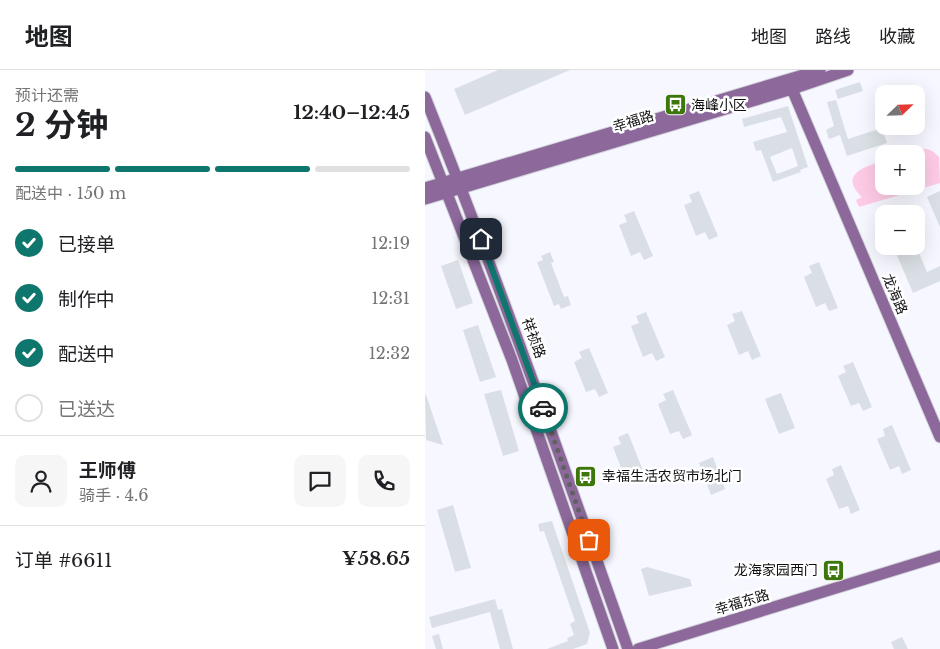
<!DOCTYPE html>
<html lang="zh">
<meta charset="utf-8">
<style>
:root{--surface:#fff;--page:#f6f6f6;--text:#202124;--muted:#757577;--line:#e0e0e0;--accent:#0f766e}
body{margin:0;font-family:"Libre Baskerville","Noto Sans SC",serif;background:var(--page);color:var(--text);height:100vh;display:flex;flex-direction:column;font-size:19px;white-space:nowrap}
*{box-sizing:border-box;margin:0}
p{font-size:16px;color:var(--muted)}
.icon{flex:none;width:28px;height:28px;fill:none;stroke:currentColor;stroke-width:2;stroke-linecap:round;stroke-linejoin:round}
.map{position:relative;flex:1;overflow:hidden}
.sheet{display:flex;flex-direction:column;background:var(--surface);width:425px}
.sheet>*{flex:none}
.needle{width:32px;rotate:67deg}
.tools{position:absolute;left:450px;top:15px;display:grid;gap:10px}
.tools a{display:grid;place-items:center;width:50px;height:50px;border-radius:10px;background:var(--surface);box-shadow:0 5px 20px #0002;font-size:25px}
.pin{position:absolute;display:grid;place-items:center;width:42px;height:42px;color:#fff;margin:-21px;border-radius:10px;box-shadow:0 2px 8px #0006}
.courier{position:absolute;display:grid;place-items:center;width:50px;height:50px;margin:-25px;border:4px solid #0f766e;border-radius:50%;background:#fff;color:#222;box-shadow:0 1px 6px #0007}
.head em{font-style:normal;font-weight:700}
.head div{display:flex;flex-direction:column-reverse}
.head{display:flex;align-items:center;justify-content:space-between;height:85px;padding:0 15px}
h1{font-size:32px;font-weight:700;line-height:38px}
.bar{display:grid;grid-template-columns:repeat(4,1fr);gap:8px 5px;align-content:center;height:60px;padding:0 15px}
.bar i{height:6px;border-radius:4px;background:var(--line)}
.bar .active{background:var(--accent)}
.bar p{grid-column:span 4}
.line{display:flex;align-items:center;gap:12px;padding:0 15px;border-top:1px solid var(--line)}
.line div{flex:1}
.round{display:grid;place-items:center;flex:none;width:52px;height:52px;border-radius:10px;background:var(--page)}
ol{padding:0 15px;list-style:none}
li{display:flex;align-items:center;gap:15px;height:55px}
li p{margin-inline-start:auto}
li .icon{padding:5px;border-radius:50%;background:var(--accent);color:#fff;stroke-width:4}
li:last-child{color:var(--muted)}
li i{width:28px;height:28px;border:2px solid var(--line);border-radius:50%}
header{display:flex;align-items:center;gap:30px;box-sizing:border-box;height:70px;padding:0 25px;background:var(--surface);border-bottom:1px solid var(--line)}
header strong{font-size:24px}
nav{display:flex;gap:28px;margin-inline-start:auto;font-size:18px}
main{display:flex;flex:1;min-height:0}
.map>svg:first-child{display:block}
.green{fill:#fecbe5}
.building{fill:#dadfe5;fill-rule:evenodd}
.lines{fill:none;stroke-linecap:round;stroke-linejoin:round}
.secondary-casing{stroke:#d2d2d9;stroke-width:13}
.secondary{stroke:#8c689b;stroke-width:11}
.done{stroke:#616165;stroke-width:5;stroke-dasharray:0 9}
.route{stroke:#0f766e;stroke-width:6}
.labels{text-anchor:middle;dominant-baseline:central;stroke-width:5;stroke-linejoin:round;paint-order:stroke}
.poi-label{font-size:14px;fill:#101012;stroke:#fff;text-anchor:start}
.street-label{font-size:14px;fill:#101012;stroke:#fff}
</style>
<header>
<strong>地图</strong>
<nav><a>地图</a><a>路线</a><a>收藏</a></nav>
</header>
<main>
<section class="sheet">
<div class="head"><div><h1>2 分钟</h1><p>预计还需</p></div><em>12:40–12:45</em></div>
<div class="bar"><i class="active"></i><i class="active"></i><i class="active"></i><i></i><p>配送中 · 150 m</p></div>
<ol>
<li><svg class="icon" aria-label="check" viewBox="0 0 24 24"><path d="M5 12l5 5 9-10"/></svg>已接单<p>12:19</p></li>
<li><svg class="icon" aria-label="check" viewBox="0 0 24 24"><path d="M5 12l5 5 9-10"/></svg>制作中<p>12:31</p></li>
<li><svg class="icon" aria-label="check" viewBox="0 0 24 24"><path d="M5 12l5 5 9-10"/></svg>配送中<p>12:32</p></li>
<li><i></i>已送达</li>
</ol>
<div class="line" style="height:90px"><a class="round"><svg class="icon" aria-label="person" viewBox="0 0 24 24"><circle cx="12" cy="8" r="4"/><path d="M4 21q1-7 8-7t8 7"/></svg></a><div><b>王师傅</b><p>骑手 · 4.6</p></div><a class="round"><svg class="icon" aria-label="chat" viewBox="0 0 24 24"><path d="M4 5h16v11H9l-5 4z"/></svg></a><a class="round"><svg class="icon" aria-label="phone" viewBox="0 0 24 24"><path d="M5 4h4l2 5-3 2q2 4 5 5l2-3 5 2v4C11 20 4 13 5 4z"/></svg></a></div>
<div class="line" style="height:65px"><div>订单 #6611</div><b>¥58.65</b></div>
</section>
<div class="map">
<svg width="515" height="579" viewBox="0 0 515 579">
<rect width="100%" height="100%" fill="#f7f7ff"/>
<path class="green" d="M495,79c9,-1 13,2 19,8l1,26 -81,24 -3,-7 6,-3c-24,-23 4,-31 22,-36v25h32v-32h-11z"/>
<path class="building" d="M73,0h72l-105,45 -11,-26z
M435,12l3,9 -25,8 -3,-9z
M411,30l12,39 34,-11 5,15 -40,13 -7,-21 -11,4 -3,-9 8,-4 -7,-24z
M363,36l20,61 -8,3 1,2 -28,10 -12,-32 -5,1 -3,-9 34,-10 -6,-15 -37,10 -2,-8zM367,78l6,18 -21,8 -7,-17z
M274,121l19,45 -9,4 -4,-8 -9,4 -12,-31 8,-3 -3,-7z
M515,121v36l-13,-30z
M209,141l19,45 -9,4 -4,-8 -9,4 -12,-31 8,-3 -3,-7z
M468,176h23l11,26 13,-6v15l-27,12z
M125,182l4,10 -3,1 13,34 4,-1 3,9 -10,4 -2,-5 -5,2 -17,-44 6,-2 -2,-4z
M33,190l15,43 -17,6 -15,-43z
M394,192l19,46 -9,3 -4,-8 -9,4 -12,-30 8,-4 -3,-7z
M317,241l19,45 -9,4 -4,-9 -9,4 -12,-30 8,-4 -3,-7z
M221,242l19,45 -9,4 -4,-8 -9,4 -12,-31 8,-3 -3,-7z
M53,255l18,52 -16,5 -17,-52z
M164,278l19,45 -9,4 -4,-8 -9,3 -12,-30 8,-4 -3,-6z
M428,292l19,45 -9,4 -4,-8 -8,3 -13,-30 8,-4 -3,-6z
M76,320l18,61 -16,5 -19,-62z
M248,320l19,45 -9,4 -4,-8 -9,3 -12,-30 8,-4 -3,-6z
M356,323l14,35 -16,6 -14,-35z
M0,325h1l17,50 -17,-5z
M467,355l19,45 -9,4 -3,-8 -9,4 -13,-31 8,-3 -2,-7z
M203,363l18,45 -9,4 -3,-8 -9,4 -12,-31 8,-3 -3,-7z
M288,387l12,32 -14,6 -12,-32z
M416,395l19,45 -9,4 -3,-8 -9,3 -13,-30 8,-4 -2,-6z
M28,435l18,63 -16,4 -18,-62z
M127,451l38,112 -3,11 -14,5h-26l21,-8 -1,-3 7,-3 -4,-11 5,-3 -31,-90 -4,1 -2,-8z
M222,497l43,12 2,7 -43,10 -8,-27z
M70,529l3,11 4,-1 11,40h-13l-10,-37 -58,16 -3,-11z
M14,564l4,15h-7l-4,-13z
M477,567l6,12h-14l-3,-7z"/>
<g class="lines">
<defs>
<path id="secondary" d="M364,12l151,355
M0,27c73,182 138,367 203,552
M0,67l87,223 101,289
M0,118l395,-118
M0,129l367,-110 56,-19
M213,579l302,-93"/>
</defs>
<use href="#secondary" class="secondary-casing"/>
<use href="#secondary" class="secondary"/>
</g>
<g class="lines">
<path class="done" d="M118,338l46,132"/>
<path class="route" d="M56,169l62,169"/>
</g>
<defs>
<symbol id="bus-square" viewBox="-11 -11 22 22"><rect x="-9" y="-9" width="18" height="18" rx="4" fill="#3d770c" stroke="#fff"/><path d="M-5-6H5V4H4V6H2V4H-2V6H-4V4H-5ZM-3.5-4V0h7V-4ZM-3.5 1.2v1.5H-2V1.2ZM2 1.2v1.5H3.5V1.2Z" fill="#fff"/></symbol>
</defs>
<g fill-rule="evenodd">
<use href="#bus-square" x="238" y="22" width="25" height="25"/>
<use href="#bus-square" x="148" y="394" width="25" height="25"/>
<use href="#bus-square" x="396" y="488" width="25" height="25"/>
</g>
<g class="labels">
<g class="poi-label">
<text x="266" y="35">海峰小区</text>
<text x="177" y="406">幸福生活农贸市场北门</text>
<text x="393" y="500" text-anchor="end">龙海家园西门</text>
</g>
<g class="street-label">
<text transform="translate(208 51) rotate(-17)">幸福路</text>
<text transform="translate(470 224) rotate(67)">龙海路</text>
<text transform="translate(109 268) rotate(70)">祥祯路</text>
<text transform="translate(317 532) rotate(-17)">幸福东路</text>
</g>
</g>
</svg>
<div class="tools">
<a><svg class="needle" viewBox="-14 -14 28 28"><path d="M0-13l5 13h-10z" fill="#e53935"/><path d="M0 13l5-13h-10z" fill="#757577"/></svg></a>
<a>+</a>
<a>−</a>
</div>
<div class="pin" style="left:164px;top:470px;background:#ea580c"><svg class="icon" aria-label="bag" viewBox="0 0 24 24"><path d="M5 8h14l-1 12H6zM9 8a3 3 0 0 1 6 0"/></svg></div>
<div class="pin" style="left:56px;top:169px;background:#1f2937"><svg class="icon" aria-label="home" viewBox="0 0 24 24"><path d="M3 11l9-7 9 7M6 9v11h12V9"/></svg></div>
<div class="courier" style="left:118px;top:338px"><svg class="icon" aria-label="car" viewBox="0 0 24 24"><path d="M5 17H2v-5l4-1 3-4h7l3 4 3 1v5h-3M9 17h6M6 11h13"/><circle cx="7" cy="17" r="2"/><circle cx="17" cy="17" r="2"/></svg></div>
</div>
</main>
